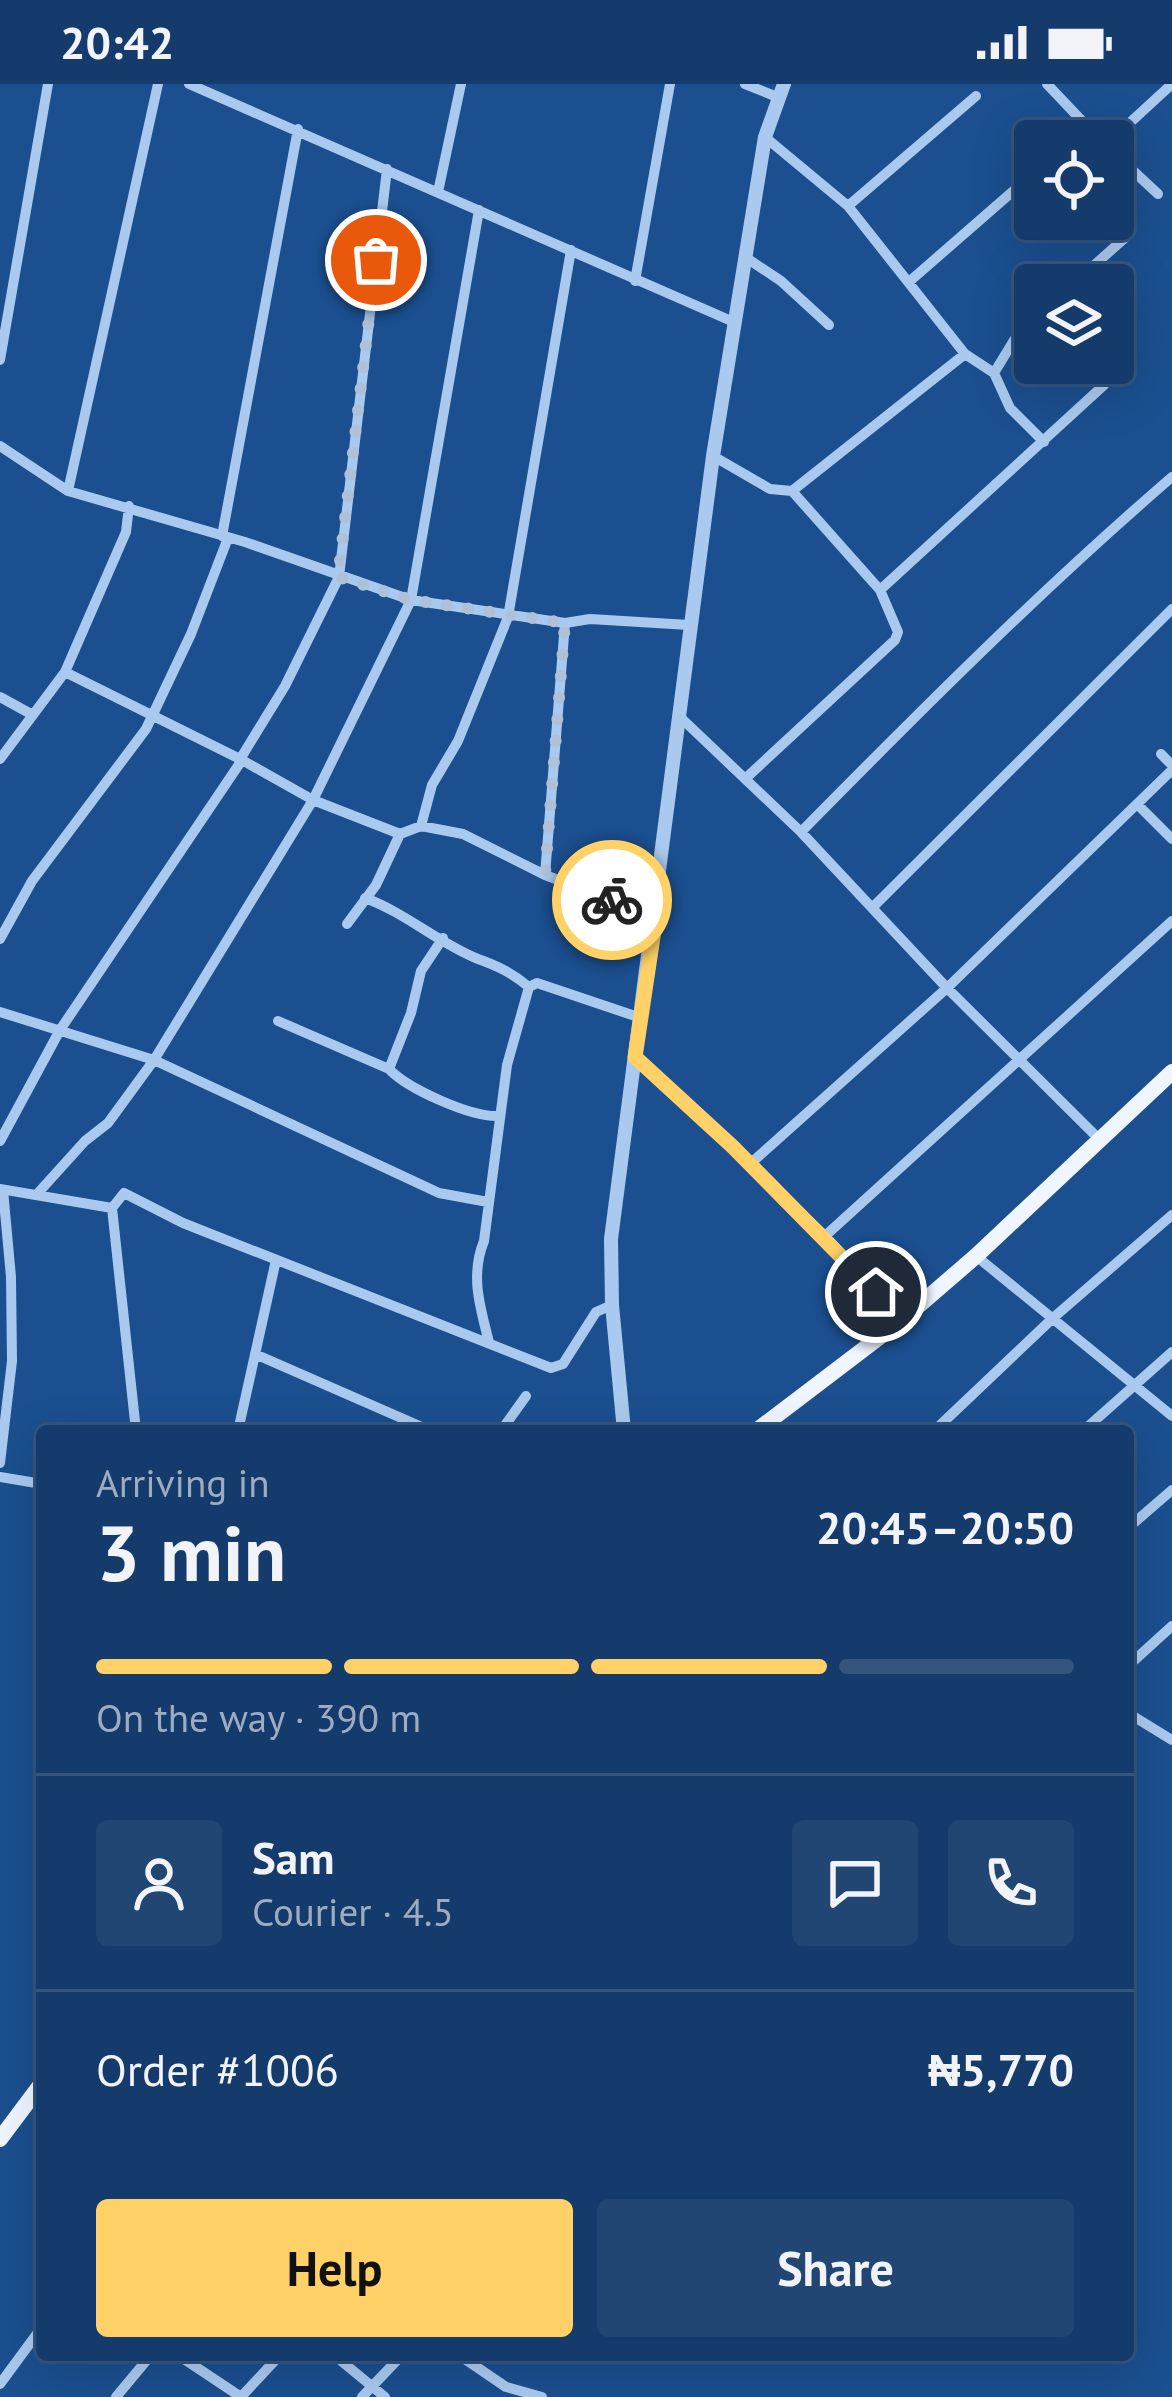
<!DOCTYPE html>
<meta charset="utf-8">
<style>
:root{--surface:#143b6b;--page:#214673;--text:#f1f3f6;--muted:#9dadc1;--line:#33557e;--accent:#ffd166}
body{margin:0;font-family:"PT Sans",sans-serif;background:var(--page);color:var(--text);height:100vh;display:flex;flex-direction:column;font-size:45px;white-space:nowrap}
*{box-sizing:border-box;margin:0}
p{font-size:39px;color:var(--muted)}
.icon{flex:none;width:66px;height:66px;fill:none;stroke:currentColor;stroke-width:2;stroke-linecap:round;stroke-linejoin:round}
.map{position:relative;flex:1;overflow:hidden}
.side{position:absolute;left:36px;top:1341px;width:1098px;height:936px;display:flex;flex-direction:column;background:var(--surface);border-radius:12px;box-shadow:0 12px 48px #0002,0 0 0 3px var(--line)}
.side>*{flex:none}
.controls{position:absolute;left:1014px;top:36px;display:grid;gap:24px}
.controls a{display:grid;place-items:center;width:120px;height:120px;border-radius:12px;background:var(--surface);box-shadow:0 12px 48px #0002,0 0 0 3px var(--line);font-size:60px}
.pin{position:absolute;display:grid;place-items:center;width:102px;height:102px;color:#fff;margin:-51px;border:6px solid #fff;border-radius:50%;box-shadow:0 3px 12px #0007}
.courier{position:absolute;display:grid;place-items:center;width:120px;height:120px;margin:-60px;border:9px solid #ffd166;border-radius:50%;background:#fff;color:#222;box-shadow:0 3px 15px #0007}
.head em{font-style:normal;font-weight:600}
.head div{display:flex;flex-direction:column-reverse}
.head{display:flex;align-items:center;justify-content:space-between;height:204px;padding:0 60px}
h1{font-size:78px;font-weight:600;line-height:90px}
.bar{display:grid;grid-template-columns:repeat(4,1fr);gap:18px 12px;align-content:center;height:144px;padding:0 60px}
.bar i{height:15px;border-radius:9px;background:var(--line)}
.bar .current{background:var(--accent)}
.bar p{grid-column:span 4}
.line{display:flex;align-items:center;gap:30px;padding:0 60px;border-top:3px solid var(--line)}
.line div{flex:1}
.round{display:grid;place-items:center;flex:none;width:126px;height:126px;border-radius:12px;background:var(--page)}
.cta{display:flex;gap:24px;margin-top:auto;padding:24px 60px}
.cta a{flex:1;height:138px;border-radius:12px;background:var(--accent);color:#111;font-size:48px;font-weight:600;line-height:138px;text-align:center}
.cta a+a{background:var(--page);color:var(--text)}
.status{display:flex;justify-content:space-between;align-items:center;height:84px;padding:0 60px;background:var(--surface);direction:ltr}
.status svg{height:33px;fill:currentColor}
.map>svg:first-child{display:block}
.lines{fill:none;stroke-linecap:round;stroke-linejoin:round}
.minor{stroke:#a9c9ee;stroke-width:10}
.tertiary{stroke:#a9c9ee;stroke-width:14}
.primary{stroke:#f0f6ff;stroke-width:16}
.done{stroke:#afc1d8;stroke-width:12;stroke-dasharray:0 21.6}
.route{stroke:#ffd166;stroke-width:15}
</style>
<div class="status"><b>20:42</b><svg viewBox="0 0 49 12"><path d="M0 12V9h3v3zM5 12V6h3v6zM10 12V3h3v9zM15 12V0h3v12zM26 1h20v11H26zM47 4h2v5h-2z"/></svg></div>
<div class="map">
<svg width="1172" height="2313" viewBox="0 0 1172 2313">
<rect width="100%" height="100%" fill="#1b4f8f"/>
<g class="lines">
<path class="minor" d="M189,0l547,239
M745,0l32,13
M1047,0l54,57
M765,53l83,69 117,148 29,19 16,35 34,34
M1070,57l16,-14
M1110,57l62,-57
M1113,68l45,42
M438,108l23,-108
M848,122l128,-110
M748,175l33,22 48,44
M635,197l35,-197
M910,197l125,-109
M1072,201l55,-49
M0,276l48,-276
M994,289l25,-41 16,-14
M0,362l68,45 177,51 166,58 154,23 25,-4 99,6
M713,372l57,33 22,2 173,-137
M68,407l90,-407
M222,452l76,-407
M880,506l224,-205
M65,588l177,88 71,40 87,34 21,-8 42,8 82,41 111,42
M0,613l31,17
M679,632l122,116 146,156 151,150
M1161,670l11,11
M0,675l65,-87 61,-140 3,-26
M239,677l46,-75 54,-109 48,-408
M746,694l149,-138 3,-8 -18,-42 -88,-99
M1137,720l35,35
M421,742l11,-41 26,-44 50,-124 63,-367
M801,748c120,-122 241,-243 371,-355
M545,791l20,-252
M365,814c41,15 73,45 113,61 20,7 34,14 51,28l8,-4 9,3 95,32
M872,824l300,-299
M347,840l29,-39 24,-51
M0,855l32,-58 114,-152 45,-95 37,-96
M0,928l154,48 285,133 49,9
M278,937l111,48c19,20 83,49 111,47
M635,973l190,179 77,84
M389,985l22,-56 10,-42 22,-33
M0,1057l60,-111 182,-270
M750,1080l197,-176 225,-218
M0,1105l112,19
M38,1109l47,-52 23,-18 46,-63 159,-260 98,-200 68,-390
M825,1152l347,-315
M976,1172l196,160
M489,1258c-9,-35 -19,-67 -5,-101l23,-176 22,-78
M255,1270l176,77
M136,1347l-24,-223 12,-15 59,30 368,145 12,-4 33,-52 16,-7
M238,1347l38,-171
M501,1347l25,-35
M934,1347l119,-113 119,-103
M1083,1347l89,-79
M0,1379l12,-102 -1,-84 -8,-87
M0,1393l42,7
M1128,1444l44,-38
M1128,1582l44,-40
M1128,1629l44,27
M178,2271l63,42 39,-42
M334,2271l51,42
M459,2271l47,32 36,10
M0,2300l42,-57
M116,2313l35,-42
M362,2313l40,-42"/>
<path class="tertiary" d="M624,1347l-12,-126 -1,-66 102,-783 52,-319 19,-53"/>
<path class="primary" d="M756,1347l146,-111 74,-64 196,-184
M0,2055l42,-56"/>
</g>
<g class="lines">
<path class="done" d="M376,176l-38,317 74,23 153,23 -20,251 67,26"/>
<path class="route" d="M612,816l44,17 -21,140 98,90 143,145"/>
</g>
</svg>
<div class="controls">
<a><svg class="icon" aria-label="locate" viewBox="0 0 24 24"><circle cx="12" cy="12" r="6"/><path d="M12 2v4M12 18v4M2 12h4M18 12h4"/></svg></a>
<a><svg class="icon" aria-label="layers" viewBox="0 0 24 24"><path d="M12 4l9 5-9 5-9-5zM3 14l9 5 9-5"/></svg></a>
</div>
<div class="pin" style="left:376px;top:176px;background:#ea580c"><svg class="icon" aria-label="bag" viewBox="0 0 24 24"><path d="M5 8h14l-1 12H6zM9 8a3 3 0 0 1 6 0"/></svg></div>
<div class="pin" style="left:876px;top:1208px;background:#1f2937"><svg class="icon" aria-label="home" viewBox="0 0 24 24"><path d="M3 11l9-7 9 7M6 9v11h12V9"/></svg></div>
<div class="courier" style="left:612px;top:816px"><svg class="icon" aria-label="bike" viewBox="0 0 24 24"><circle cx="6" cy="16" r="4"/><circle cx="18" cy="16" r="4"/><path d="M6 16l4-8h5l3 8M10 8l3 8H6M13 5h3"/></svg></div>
<section class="side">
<div class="head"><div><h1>3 min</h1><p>Arriving in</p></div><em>20:45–20:50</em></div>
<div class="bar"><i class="current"></i><i class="current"></i><i class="current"></i><i></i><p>On the way · 390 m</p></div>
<div class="line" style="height:216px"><a class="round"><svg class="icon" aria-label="person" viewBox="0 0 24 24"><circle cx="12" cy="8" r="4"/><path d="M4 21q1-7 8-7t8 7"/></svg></a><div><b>Sam</b><p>Courier · 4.5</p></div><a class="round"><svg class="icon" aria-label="chat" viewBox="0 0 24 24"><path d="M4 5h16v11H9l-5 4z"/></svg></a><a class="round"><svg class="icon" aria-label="phone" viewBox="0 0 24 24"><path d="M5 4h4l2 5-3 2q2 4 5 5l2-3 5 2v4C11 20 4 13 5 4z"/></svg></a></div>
<div class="line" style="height:156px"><div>Order #1006</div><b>₦5,770</b></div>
<div class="cta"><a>Help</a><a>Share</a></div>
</section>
</div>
